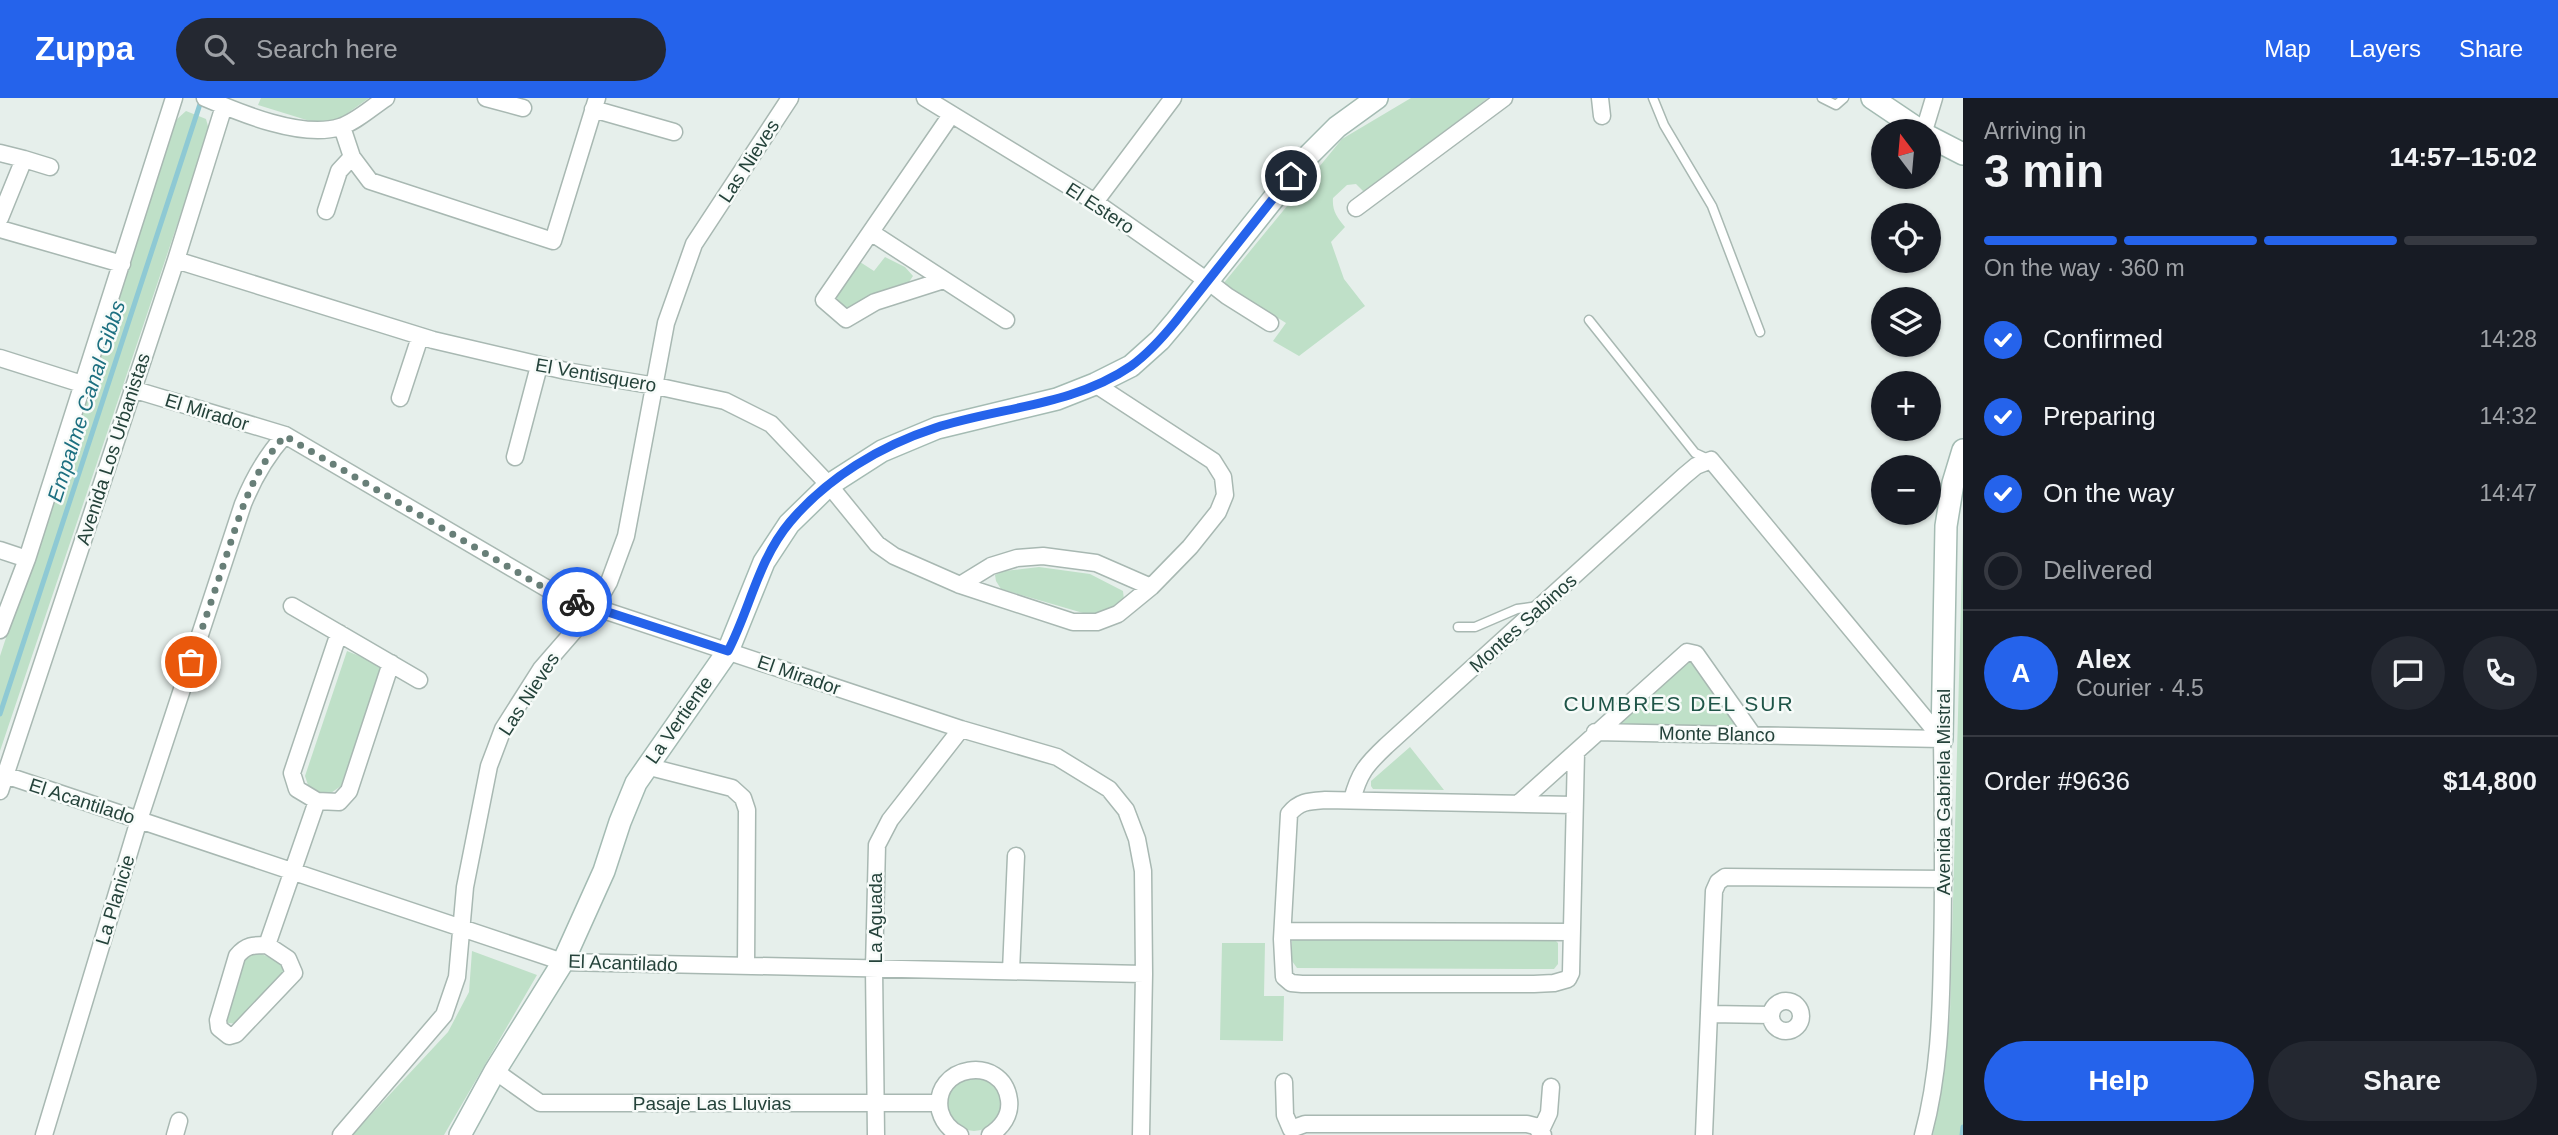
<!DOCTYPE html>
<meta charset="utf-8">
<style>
:root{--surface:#171b24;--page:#242831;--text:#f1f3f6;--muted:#9ea1a6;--line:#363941;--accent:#2563eb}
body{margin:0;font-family:Arial,sans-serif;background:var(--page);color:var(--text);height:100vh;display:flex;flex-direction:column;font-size:26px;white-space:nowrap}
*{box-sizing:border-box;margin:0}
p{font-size:23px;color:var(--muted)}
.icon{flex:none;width:38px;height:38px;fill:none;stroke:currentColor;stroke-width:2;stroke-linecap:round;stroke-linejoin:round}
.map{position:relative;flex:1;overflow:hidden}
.side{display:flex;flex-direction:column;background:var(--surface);width:595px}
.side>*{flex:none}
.needle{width:46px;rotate:344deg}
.controls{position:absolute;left:1871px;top:21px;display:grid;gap:14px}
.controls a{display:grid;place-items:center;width:70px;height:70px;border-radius:50%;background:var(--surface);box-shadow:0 2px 5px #0004;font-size:35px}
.pin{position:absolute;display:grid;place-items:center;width:60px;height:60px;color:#fff;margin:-30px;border:4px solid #fff;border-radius:50%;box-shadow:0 2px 7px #0007}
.courier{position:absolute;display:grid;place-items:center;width:70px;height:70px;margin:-35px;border:5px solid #2563eb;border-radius:50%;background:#fff;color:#222;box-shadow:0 2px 9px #0007}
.head em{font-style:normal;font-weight:700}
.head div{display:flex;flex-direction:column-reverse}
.head{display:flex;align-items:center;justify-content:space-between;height:119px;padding:0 21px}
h1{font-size:46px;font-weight:700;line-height:52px}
.bar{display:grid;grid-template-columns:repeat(4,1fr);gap:10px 7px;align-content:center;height:84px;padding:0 21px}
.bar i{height:9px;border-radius:5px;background:var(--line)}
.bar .selected{background:var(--accent)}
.bar p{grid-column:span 4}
.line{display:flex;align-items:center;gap:18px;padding:0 21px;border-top:2px solid var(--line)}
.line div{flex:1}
.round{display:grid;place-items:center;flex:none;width:74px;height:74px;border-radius:37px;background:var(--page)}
ol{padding:0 21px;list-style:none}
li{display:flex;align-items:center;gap:21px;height:77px}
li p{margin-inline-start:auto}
li .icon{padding:7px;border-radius:50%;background:var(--accent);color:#fff;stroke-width:4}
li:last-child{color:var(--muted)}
li i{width:38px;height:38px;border:4px solid var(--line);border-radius:50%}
.button{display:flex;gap:14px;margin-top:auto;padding:14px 21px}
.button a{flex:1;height:80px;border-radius:42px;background:var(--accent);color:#fff;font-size:28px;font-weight:700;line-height:80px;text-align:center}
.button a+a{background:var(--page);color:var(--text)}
header{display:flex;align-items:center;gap:42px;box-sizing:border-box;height:98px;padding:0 35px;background:var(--accent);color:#fff}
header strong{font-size:33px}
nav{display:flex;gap:38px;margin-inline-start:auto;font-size:24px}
.search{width:490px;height:63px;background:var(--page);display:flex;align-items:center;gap:18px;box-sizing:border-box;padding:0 24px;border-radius:38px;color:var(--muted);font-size:26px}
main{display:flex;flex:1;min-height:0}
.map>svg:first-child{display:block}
.green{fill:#bfe0c8}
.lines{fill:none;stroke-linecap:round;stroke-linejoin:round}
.stream{stroke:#8ec9d4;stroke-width:5}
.lane-casing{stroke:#a8b8b2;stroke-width:11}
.street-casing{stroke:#a8b8b2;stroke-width:19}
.secondary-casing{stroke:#a4bbb3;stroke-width:24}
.lane{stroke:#fff;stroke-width:8}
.street{stroke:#fff;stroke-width:16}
.secondary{stroke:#fff;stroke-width:21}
.done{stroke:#687f78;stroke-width:7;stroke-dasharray:0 12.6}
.route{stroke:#2563eb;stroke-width:9}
.labels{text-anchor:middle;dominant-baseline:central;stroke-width:5;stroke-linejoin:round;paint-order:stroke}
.street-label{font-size:19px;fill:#24423a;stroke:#f7fbf9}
.water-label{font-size:21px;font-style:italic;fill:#1c6f80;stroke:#f7fbf9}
.neighbourhood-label{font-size:21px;letter-spacing:2px;fill:#1f5548;stroke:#f7fbf9}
</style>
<header>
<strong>Zuppa</strong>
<div class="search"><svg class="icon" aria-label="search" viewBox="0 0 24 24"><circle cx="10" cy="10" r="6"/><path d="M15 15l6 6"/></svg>Search here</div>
<nav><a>Map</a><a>Layers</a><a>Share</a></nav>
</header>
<main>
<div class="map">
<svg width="1963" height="1037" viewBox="0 0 1963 1037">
<rect width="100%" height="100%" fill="#e6efeb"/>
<path class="green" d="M261,0h108l-31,22 -25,2 -55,-17z
M1411,0h77l-124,94 -8,-8 -9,1 -14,13c-1,13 4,19 12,29l-14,15 13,37 21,27 -66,50 -26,-15 13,-18 -63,-39 119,-145z
M186,13l20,8 3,11 -209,621v-95l176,-536z
M885,159l20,10 8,9 -4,6 -23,7 -39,21 -12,-10 1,-8 24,-30 14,9z
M1963,430v607h-30l17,-121z
M1039,469l51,7 33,17 1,9 -15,11 -19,4 -89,-26 -5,-8 -1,-6 9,-4z
M347,553l35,14 -41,121 -13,9 -19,-7 -4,-12z
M1689,559l50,68 -4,2 -114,1 -4,-6z
M1410,649l34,43 -71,-1 -2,-3v-5z
M1296,839l257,1 5,5v21l-4,5 -257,-1 -5,-7v-20z
M1222,845h43l-1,53h20l-1,45 -63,-1z
M472,853l65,24 -93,160h-92l96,-103 21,-40z
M257,854l23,10 5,12 -47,50 -10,-1 -2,-5 18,-58z
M946 1005a28 28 0 1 1 56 0a28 28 0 1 1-56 0Z"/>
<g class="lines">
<path class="stream" d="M0,616l202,-616
M1962,1037l1,-8"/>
<defs>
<path id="lane" d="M1653,0l11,27 48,81 48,126
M1822,0l14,7 8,-7
M1589,222l106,133 13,6
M1458,529h17l42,-18 21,-3"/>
<path id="street" d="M205,0c35,15 97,41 135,29 16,-5 32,-20 46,-29
M486,0l37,10
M925,0l170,104 114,80 18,14 43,27
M1600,0l2,18
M593,11l81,23
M342,29l10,30 18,24 183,60 44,-143
M1924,33l10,-33
M0,55l24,6 -24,59
M24,61l26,8
M1095,104l78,-104
M1356,110l148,-110
M326,113l13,-40 13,-14
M0,131l122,35
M872,135l134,87
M176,162l257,80 133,31 90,15 69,15 46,23 58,61 48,59 17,12 66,29 113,37h24l21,-8 33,-27 39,-40 28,-35 7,-17 -2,-18 -10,-16 -118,-77
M944,182l-69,22 -29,17 -22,-19 127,-185
M0,260l82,26
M132,291l153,46 273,160 403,134 96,28 52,32 17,21 11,29 6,32 1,103 -3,161
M400,300l20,-61
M515,359l24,-91
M0,452l27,9
M960,487l31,-19 26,-8 26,-2 53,7 55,24
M292,508l127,74
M0,532l27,-71 147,-461
M339,535l-47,140 5,16 20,12 22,1 10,-11 42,-128
M1595,634l347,7
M646,668l86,22 11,10 4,12 -1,156
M5,677l558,187 581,12
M0,693l176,-531 48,-154
M1352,702c7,-27 14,-35 34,-54l298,-270 12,-10 15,-6 231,279
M1519,705l168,-151 9,2 57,81
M1573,707l-248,-5c-15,1 -26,1 -36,14l-7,125 2,38 7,6 11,1h232l20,-1 14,-4 3,-6 5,-221
M1283,833l288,1
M267,847l21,14 6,14 -58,61 -7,2 -10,-8 -1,-8 19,-64c9,-11 16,-11 30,-11l50,-144
M1011,873l5,-115
M1771 918a15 15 0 1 1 30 0a15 15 0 1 1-30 0Z
M1710,916l61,1
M495,973l45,32h399
M1284,984l1,33 6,14
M1291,1031l14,-5h222l8,2 8,9
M1541,1032l8,-17 2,-26
M44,1037l95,-315 104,-316c11,-27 23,-48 42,-69
M175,1037l4,-14
M341,1037l103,-120 13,-38 8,-90 24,-121 14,-37 38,-60 53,-61 15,-26 17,-46 40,-213 28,-79 96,-146
M876,1037l-2,-167 3,-123 13,-25 71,-91
M960,1037c-10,-5 -17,-13 -20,-24 -9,-46 63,-58 69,-11 2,15 -7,27 -19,35
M1704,1037l10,-244 4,-9 7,-5 219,2
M1923,1037c16,-59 18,-120 19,-181 2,-72 1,-143 0,-215"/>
<path id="secondary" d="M1872,0l49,33
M1928,38l35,18
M1942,641l4,-213 7,-43 10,-33
M460,1037l35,-64 68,-109 41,-91 16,-49 16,-39 92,-132 36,-89 25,-38 40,-39 53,-34 55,-23 120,-29 38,-15 36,-18 29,-26 16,-19 129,-162 32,-32 40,-29"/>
</defs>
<use href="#lane" class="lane-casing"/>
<use href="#street" class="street-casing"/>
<use href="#secondary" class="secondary-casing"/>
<use href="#lane" class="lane"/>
<use href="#street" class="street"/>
<use href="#secondary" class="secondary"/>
</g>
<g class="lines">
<path class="done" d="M191,564c11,-34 23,-68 34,-102 15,-46 27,-89 60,-124l273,160 19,6"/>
<path class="route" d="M577,504l151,49c22,-42 30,-91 62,-129 37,-44 90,-76 145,-94 65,-21 138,-22 196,-62 18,-13 32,-29 45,-45l115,-145"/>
</g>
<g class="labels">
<g class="street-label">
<text transform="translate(749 63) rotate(-57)">Las Nieves</text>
<text transform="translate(1100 110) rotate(33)">El Estero</text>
<text transform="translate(596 277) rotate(10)">El Ventisquero</text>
<text transform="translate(207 314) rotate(17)">El Mirador</text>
<text transform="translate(113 351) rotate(-72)">Avenida Los Urbanistas</text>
<text transform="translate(1523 525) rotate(-42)">Montes Sabinos</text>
<text transform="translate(799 577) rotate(19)">El Mirador</text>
<text transform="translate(529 596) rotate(-57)">Las Nieves</text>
<text transform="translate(679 622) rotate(-55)">La Vertiente</text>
<text transform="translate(1717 636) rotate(1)">Monte Blanco</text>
<text transform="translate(1943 694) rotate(-90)">Avenida Gabriela Mistral</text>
<text transform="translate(82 703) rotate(18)">El Acantilado</text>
<text transform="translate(115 802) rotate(-73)">La Planicie</text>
<text transform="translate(875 820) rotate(-90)">La Aguada</text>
<text transform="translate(623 865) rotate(2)">El Acantilado</text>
<text x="712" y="1005">Pasaje Las Lluvias</text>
</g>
<g class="water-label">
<text transform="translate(86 303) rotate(-72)">Empalme Canal Gibbs</text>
</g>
<g class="neighbourhood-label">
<text x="1679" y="605">CUMBRES DEL SUR</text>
</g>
</g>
</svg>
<div class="controls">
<a><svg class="needle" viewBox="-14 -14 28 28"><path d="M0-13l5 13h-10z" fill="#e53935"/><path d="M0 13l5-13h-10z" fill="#9ea1a6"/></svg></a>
<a><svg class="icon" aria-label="locate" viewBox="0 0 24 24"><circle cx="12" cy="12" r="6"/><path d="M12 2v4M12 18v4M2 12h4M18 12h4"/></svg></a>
<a><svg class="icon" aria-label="layers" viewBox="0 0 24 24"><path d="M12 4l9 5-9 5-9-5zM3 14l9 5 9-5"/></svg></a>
<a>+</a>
<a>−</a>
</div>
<div class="pin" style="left:191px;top:564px;background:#ea580c"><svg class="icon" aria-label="bag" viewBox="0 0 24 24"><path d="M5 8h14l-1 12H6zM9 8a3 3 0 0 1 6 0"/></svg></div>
<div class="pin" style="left:1291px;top:78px;background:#1f2937"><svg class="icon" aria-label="home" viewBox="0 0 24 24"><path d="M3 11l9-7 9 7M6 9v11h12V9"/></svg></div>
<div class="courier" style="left:577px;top:504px"><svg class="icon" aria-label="bike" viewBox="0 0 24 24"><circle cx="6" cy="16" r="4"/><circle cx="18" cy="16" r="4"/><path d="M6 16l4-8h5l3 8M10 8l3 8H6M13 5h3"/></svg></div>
</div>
<section class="side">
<div class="head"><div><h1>3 min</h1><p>Arriving in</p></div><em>14:57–15:02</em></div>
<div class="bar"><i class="selected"></i><i class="selected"></i><i class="selected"></i><i></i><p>On the way · 360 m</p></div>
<ol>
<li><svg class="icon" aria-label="check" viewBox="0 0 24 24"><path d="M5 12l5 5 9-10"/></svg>Confirmed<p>14:28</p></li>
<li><svg class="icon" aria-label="check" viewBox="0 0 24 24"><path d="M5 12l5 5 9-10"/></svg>Preparing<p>14:32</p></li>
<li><svg class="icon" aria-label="check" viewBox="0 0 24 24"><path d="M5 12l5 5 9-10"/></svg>On the way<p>14:47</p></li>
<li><i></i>Delivered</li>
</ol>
<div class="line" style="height:126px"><b class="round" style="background:var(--accent);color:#fff">A</b><div><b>Alex</b><p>Courier · 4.5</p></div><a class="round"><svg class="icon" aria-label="chat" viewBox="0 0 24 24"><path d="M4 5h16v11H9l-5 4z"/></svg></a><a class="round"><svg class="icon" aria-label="phone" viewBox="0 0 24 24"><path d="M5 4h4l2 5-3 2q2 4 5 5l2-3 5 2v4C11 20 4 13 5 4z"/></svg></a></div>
<div class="line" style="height:91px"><div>Order #9636</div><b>$14,800</b></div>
<div class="button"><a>Help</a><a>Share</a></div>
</section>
</main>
